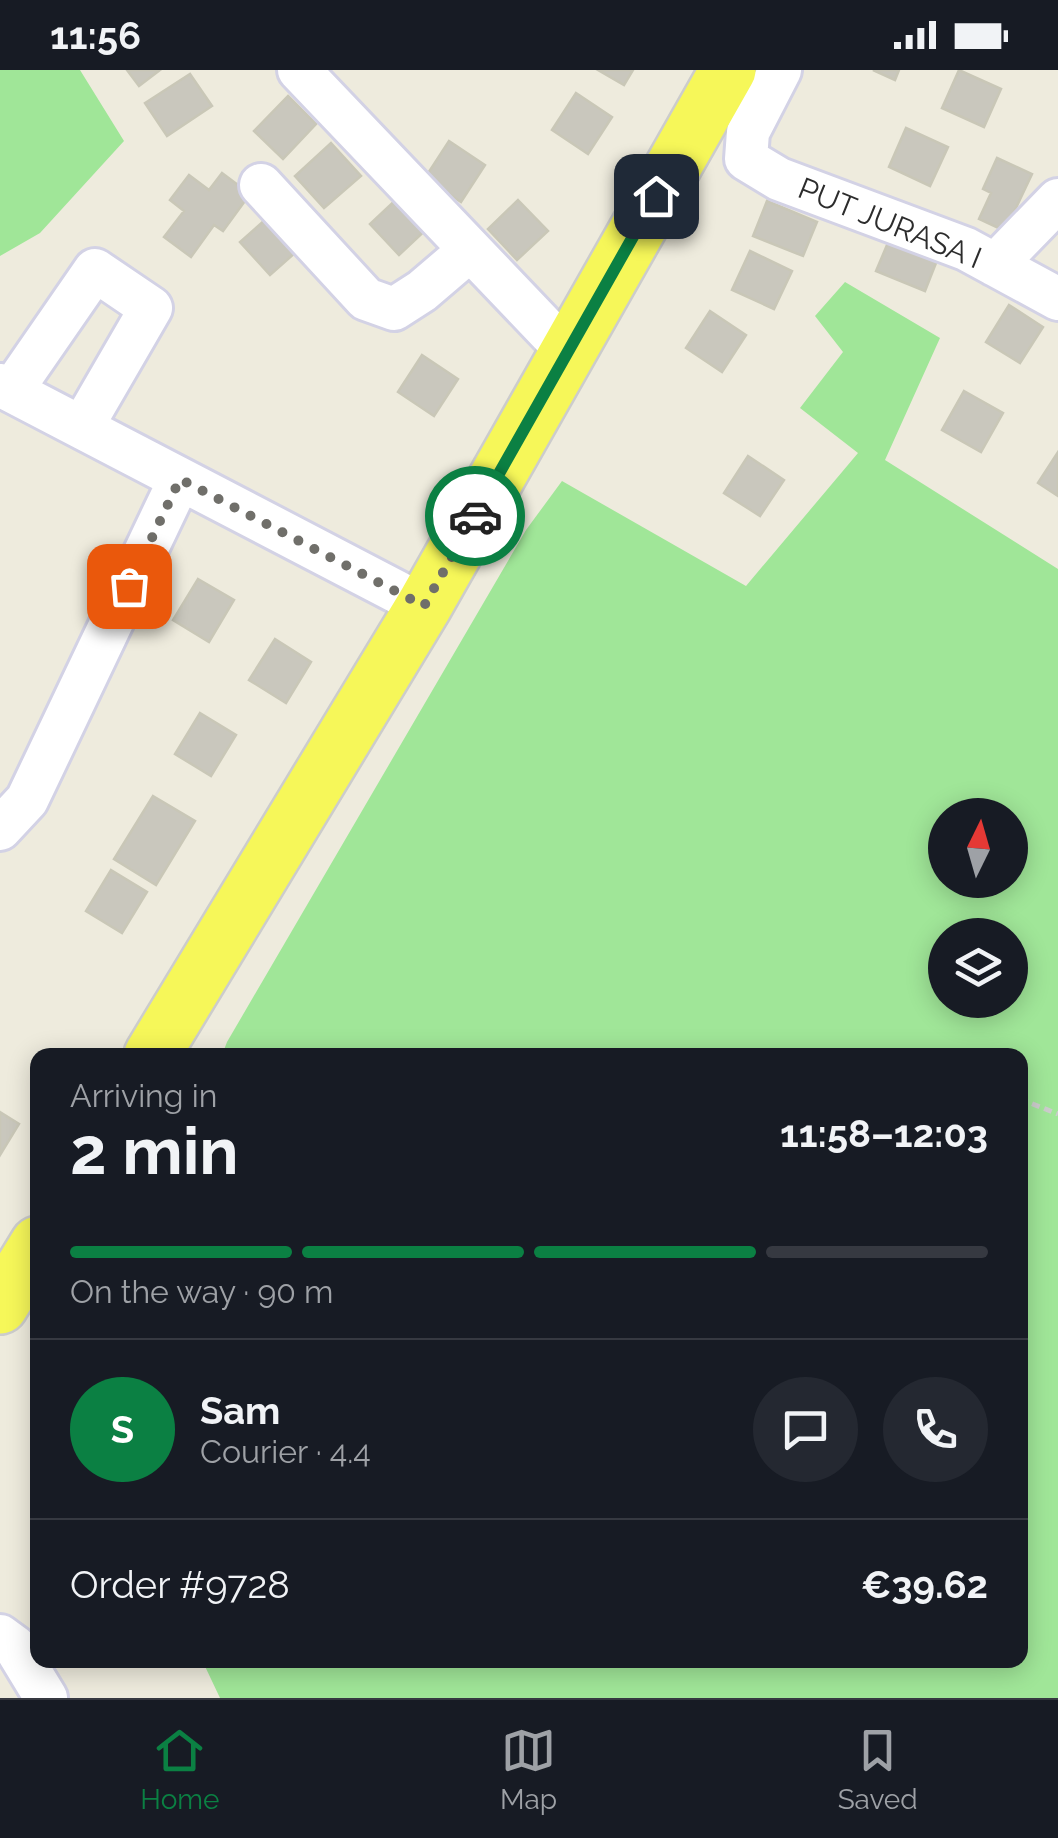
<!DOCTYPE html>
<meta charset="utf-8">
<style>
:root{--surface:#171b24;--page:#242831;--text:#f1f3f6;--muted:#9ea1a6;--line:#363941;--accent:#0b8043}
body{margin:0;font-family:Raleway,sans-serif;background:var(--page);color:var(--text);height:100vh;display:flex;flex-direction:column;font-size:38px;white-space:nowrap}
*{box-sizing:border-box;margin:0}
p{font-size:32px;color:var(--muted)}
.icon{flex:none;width:55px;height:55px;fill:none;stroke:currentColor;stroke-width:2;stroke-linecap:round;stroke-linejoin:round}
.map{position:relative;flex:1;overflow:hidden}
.drawer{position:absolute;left:30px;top:978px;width:998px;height:620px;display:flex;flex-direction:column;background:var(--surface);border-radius:20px;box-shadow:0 5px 25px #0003}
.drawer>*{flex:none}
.needle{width:65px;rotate:5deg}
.fabs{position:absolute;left:928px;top:728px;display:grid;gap:20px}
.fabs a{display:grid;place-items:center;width:100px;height:100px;border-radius:50%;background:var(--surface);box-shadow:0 5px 25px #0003;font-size:50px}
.pin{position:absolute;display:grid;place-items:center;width:85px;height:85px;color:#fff;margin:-42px;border-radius:20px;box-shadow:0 5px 15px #0006}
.courier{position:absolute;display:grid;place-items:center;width:100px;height:100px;margin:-50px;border:8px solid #0b8043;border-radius:50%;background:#fff;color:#222;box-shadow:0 2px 12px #0007}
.head em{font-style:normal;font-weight:700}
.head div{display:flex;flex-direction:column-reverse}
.head{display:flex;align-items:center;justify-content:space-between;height:170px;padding:0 40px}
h1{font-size:65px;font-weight:700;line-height:75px}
.bar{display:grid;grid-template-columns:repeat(4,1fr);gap:15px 10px;align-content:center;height:120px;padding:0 40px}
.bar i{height:12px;border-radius:8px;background:var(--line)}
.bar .active{background:var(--accent)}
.bar p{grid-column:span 4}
.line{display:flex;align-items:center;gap:25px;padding:0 40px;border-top:2px solid var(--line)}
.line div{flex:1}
.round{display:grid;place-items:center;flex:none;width:105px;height:105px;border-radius:52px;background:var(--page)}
.status{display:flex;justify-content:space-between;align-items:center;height:70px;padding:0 50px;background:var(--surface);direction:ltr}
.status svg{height:28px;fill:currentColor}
.tabs{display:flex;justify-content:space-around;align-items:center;height:140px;border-top:2px solid var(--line);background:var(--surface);font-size:28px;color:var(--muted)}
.tabs a{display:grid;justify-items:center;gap:5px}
.tabs .active{color:var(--accent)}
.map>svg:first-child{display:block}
.green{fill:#a0e698;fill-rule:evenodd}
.building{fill:#c9c7bd;stroke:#c9c7b7;stroke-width:2.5}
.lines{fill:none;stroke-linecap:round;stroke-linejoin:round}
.minor-casing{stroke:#d3d2e5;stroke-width:48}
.major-casing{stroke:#ccc;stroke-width:60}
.path{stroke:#ccc;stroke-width:5;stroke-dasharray:8 5;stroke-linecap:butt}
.minor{stroke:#fff;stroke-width:42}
.major{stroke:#f6f759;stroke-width:55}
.done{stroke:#706f6a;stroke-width:10;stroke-dasharray:0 18}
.route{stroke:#0b8043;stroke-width:12}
.labels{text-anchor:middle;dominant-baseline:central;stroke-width:10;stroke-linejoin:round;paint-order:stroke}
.street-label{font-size:30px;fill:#2c2c2c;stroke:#fff}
</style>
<div class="status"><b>11:56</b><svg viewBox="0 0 49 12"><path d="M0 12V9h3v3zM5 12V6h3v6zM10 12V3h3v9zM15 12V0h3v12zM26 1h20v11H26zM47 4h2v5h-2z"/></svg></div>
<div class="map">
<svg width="1058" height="1628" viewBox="0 0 1058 1628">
<rect width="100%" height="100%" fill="#eeebdd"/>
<path class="green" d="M0,0h80l44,71 -84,92 -40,23z
M845,212l95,56 -55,122 173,109v1129h-838l-18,-38h818v-605h-798l5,-13 299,-512 36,-49 184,105 112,-133 -58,-45 43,-56 -28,-36zM945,745h65v65h-65zM945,865h65v65h-65z"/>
<path class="building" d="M127,0h33l-21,16z
M598,0h35l-9,15z
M873,0h26l-4,10z
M959,0l42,19 -17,38 -42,-19z
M190,4l22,32 -45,30 -22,-33z
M576,23l36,24 -24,37 -36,-24z
M288,26l28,28 -33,35 -29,-28z
M906,58l42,19 -18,39 -41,-19z
M449,71l36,24 -24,37 -36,-24z
M331,73l30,33 -37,32 -29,-32z
M997,88l35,16 -27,57 -26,-12 12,-26 -8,-4z
M222,103l28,21 -27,37 -9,-6 -23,32 -27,-20 20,-26 -14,-11 19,-25 20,15z
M402,124l29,31 -32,30 -29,-31z
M518,130l30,31 -31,29 -29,-31z
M767,131l50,21 -14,34 -50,-20z
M275,141l30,33 -35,31 -30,-33z
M890,168l48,20 -13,33 -49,-20z
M750,181l42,20 -18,38 -42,-19z
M1009,235l34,22 -23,36 -34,-21z
M710,241l36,24 -24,37 -36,-24z
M422,285l36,24 -24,37 -36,-24z
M964,321l39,22 -22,39 -39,-22z
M1058,382v44l-20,-13z
M748,386l36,24 -24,36 -36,-23z
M198,509l36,21 -25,42 -36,-22z
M275,569l36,23 -25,41 -37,-23z
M200,643l36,22 -25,41 -36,-22z
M153,726l42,25 -39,64 -42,-26z
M111,800l36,22 -25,41 -36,-22z
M0,1042l19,12 -19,31z"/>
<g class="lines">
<defs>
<path id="minor" d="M299,0l269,282
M780,0l-32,62 -2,27 33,20 187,70 92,50
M261,115l105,114 28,10 28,-18 48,-41
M995,195l63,-65
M0,315l424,221
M12,320l83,-120 56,38 -69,119
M0,759l27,-29 153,-321
M0,1566l15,11 31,51"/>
<path id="major" d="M152,985l272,-449 304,-536
M0,1236l38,-62"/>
</defs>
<use href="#minor" class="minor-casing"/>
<use href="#major" class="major-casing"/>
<path class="path" d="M1020,1029l38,15"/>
<use href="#minor" class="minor"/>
<use href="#major" class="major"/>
</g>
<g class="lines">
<path class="done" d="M129,516l51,-107 244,127 51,-90"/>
<path class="route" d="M475,446l181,-320"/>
</g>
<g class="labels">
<g class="street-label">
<text transform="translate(890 153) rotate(22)">PUT JURASA I</text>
</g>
</g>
</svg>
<div class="fabs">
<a><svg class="needle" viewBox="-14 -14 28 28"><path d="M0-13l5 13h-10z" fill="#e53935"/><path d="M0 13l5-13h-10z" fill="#9ea1a6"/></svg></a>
<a><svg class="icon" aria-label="layers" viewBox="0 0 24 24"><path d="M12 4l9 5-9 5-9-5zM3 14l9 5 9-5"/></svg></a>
</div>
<div class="pin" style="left:129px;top:516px;background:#ea580c"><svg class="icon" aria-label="bag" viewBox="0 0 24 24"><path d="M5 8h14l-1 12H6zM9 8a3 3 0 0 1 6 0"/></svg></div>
<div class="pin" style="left:656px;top:126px;background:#1f2937"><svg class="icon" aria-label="home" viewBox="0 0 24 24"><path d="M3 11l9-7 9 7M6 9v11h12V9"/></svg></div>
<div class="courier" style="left:475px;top:446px"><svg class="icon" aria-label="car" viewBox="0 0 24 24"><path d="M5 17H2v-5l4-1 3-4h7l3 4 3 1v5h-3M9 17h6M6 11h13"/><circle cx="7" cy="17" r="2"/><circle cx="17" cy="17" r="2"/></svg></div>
<section class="drawer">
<div class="head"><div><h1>2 min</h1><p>Arriving in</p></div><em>11:58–12:03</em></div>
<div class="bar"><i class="active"></i><i class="active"></i><i class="active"></i><i></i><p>On the way · 90 m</p></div>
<div class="line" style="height:180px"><b class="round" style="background:var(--accent);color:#fff">S</b><div><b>Sam</b><p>Courier · 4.4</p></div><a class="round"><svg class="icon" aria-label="chat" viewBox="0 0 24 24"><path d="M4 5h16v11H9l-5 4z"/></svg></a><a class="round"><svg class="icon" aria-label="phone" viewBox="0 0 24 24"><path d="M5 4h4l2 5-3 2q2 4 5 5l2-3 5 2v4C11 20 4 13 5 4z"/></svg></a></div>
<div class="line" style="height:130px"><div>Order #9728</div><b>€39.62</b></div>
</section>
</div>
<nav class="tabs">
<a class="active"><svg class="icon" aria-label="home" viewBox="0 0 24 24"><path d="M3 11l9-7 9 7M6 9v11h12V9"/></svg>Home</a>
<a><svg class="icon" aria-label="map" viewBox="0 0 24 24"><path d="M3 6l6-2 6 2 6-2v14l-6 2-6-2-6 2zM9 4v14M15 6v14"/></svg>Map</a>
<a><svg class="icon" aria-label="saved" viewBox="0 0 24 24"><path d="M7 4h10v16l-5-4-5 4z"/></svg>Saved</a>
</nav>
